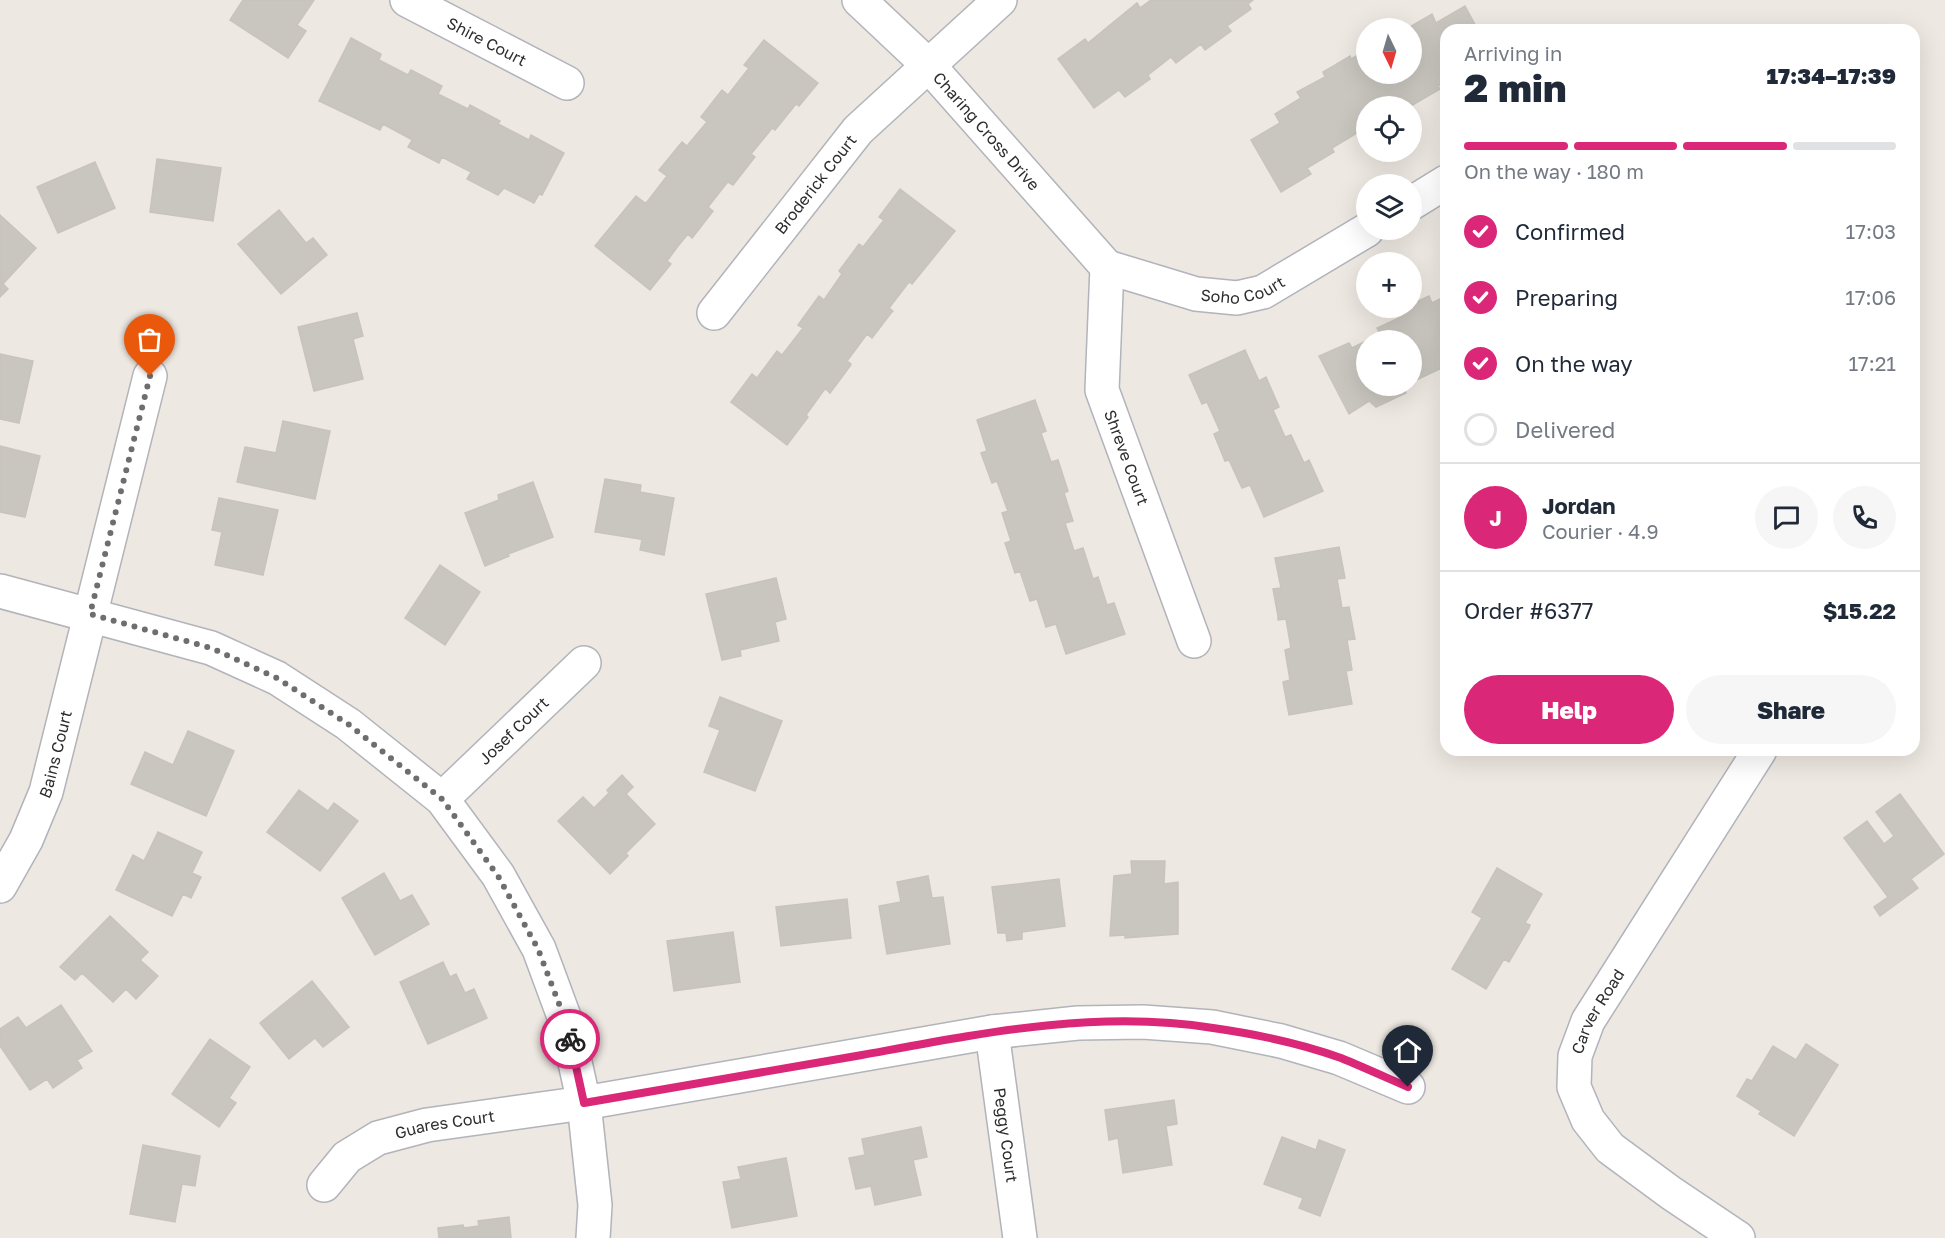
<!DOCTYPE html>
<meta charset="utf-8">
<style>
:root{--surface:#fff;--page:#f6f6f7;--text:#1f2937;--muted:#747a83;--line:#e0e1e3;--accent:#db2777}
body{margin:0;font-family:"Golos Text",sans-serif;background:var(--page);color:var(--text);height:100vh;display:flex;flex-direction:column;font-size:22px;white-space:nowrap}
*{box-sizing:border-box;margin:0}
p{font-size:20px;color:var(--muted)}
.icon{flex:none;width:33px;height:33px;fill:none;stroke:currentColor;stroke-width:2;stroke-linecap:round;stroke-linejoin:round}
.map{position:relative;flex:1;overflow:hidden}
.panel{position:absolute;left:1440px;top:24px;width:480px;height:732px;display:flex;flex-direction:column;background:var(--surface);border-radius:18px;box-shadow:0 6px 24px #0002}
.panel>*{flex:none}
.needle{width:39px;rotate:175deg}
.fabs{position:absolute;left:1356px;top:18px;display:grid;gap:12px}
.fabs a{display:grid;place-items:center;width:66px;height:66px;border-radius:50%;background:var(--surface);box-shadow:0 6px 24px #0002;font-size:30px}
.pin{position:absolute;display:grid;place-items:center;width:51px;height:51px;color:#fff;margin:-62px -26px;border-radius:50% 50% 50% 0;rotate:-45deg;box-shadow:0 0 6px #0007}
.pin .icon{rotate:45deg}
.courier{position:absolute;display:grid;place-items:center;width:60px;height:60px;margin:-30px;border:4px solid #db2777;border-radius:50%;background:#fff;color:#222;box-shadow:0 2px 8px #0007}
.summary em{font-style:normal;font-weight:800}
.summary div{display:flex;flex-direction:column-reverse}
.summary{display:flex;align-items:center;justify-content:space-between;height:102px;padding:0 24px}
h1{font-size:39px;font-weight:800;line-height:45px}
.bar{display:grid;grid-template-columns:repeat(4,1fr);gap:9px 6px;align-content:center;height:72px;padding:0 24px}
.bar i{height:8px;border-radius:4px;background:var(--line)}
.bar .active{background:var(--accent)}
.bar p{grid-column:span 4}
.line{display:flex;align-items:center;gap:15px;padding:0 24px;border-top:2px solid var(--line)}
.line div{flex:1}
.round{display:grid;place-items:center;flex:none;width:63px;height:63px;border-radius:32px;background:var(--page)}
ol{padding:0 24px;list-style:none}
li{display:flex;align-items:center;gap:18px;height:66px}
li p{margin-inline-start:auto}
li .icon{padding:6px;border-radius:50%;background:var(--accent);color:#fff;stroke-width:4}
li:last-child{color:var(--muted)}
li i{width:33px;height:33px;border:3px solid var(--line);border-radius:50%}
.cta{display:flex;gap:12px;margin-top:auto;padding:12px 24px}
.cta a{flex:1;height:69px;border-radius:36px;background:var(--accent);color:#fff;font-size:24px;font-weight:800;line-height:69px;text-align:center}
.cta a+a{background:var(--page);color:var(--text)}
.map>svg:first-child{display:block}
.building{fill:#c9c6bf;stroke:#c8c4bb;stroke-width:1.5}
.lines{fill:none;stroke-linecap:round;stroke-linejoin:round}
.minor-casing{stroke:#b2b3bb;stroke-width:36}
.minor{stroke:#fff;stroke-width:33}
.done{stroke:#706e6c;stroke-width:6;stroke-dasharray:0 10.8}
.route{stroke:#db2777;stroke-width:8}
.labels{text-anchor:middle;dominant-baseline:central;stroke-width:4.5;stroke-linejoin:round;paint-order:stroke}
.street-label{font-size:16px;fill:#2d2d2d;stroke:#fff}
</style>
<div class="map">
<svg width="1945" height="1238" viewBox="0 0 1945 1238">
<rect width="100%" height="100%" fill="#ede8e1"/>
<path class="building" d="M243,0h71l-17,25 9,6 -18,27 -58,-38z
M1151,0h102l-5,4 3,5 -24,17 4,5 -26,19 -4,-6 -25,19 -5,-6 -23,18 2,4 -25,18 -6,-7 -25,18 -36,-49 27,-20 3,4 49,-40 3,5z
M1465,6l13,24h-32v51l-8,5 2,3 -29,17 -3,-6 -11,6h-31v18l-11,6 2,3 -25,15 2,4 -27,16 4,6 -30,18 -30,-52 29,-17 -5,-9 26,-16 -4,-6 28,-15 -2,-5 27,-16 1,3 15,-8v23h46v-46h-4l24,-14 4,9z
M351,38l30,16 -2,6 29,15 3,-5 31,16 -4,8 30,15 2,-4 30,16 -2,3 31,16 2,-5 33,18 -22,42 -3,-1 -5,9 -30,-15 -6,7 -31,-16 4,-7 -29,-15 -3,6 -31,-16 4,-7 -3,-2 -26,-14 -3,6 -61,-29z
M764,40l54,43 -19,23 -3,-2 -21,26 -3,-2 -3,4 -18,22 4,3 -22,28 -5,-3 -2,2 -18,23 5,4 -21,27 -4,-4 -10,12 -11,15 4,3 -21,26 -55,-44 41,-50 9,7 2,-1 20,-26 -8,-6 23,-28 5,4 20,-24 -6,-5 21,-27 6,5 21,-27 -5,-3z
M157,159l64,9 -8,53 -63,-9z
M95,162l20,46 -57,25 -21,-46z
M900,189l55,42 -43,53 -3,-2 -20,26 4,3 -2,2 -19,25 -5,-4 -20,27 4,3 -1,2 -20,27 -4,-4 -2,1 -18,25 2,2 -21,28 -56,-43 21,-28 5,4 20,-27 5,4 4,-5 17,-22 -5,-3 21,-29 5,4 18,-26 -3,-3 9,-12 11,-15 4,3 21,-27 -5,-3z
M279,210l27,33 7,-5 14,17 -46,39 -43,-50z
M0,215l36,33 -33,36 5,5 -8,8z
M1429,296l3,7 14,-7v70l-34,16v-42h-45l13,-6 -3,-6 26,-12 -3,-6 12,-2v-4z
M357,313l6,23 -10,3 10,40 -49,12 -16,-64z
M1366,341v45h38h-2l4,7 -30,14 -7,-6 -20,13 -30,-58 30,-13 3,5z
M1245,350l14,31 7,-4 13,30 -6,3 12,27 6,-2 13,28 5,-3 14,31 -59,26 -14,-32 -8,3 -13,-28 -4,1 -11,-27 6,-3 -13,-29 -5,2 -13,-29z
M0,354l33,7 -14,62 -19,-4z
M1035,400l11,31 -5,2 10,29 7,-2 10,31 -4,2 9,28 -8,2 9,28 9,-3 10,31 5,-2 9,28 7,-2 11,31 -59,20 -10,-30 -10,3 -9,-28 -7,2 -10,-30 -5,2 -10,-30 6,-2 -9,-28 6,-2 -2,-5 -9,-25 -5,2 -11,-30 6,-2 -10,-31z
M283,421l47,10 -15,68 -78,-17 8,-35 31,6z
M0,446l40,10 -15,61 -25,-5z
M605,479l36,6 -1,7 34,6 -10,57 -24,-5 2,-10 -2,-1 -45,-7z
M533,482l20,55 -45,17 1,2 -24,10 -20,-53 34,-13 -1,-5z
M219,498l59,12 -15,65 -48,-10 7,-33 -10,-2z
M1339,547l6,31 -8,1 5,29 7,-1 6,32 -8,1 5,30 -6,1 6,33 -63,11 -6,-33 7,-2 -5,-30 6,-2 -5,-29 -8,1v-4l-5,-27 8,-1 -6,-30z
M440,565l40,27 -35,53 -40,-27z
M776,578l10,41 -11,3 4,19 -39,9 1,6 -19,4 -16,-66z
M720,697l62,24 -27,70 -51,-19 16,-42 -11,-4z
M188,731l46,20 -28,65 -75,-32 14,-32 28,13z
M622,775l11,12 -7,7 29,30 -29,29 2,3 -18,18 -52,-53 25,-24 11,11 15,-15 -2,-3z
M299,790l29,21 6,-8 24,18 -38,50 -53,-39z
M1900,794l44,60 -33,25 7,9 -38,28 -6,-9 14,-10 -44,-59 23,-17 17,23 10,-8 -18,-24z
M158,832l44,20 -10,21 9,4 -10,21 -8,-4 -11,22 -56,-26 17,-35 11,6z
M1131,861h34l-1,23 14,-2v52l-53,4v-3l-15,1 4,-60 18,-2z
M1497,868l45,26 -17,29 5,2 -1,3 -20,34 -5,-3 -18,30 -34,-20 30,-51 -10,-6z
M384,873l16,28 12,-6 17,29 -54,31 -33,-57z
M928,876l4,22 11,-1 7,47 -63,10 -8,-48 22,-4 -4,-20z
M1059,879l6,47 -43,6v7l-15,2 -1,-8h-8l-6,-46z
M847,899l4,39 -70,8 -5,-39z
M110,916l38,36 -8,8 18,16 -22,23 -10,-10 -13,13 -31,-29 -7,7 -15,-13z
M733,932l7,50 -66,9 -7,-50z
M443,962l7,15 6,-3 9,19 9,-4 13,29 -59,26 -28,-62z
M312,981l37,46 -26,20 -8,-9 -26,21 -29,-36z
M61,1005l31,46 -15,9 5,8 -29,20 -6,-9 -17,11 -30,-44v-17l18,-12 8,11z
M210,1039l40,28 -21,31 7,5 -17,24 -47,-33z
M1806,1044l32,21 -44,71 -35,-22 2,-3 -24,-15 10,-17 5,2 21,-35 23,14z
M1174,1100l3,24 -11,2 6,39 -49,8 -5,-35 -9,2 -4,-30z
M921,1127l6,30 -14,3 8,35 -46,10 -4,-19 -15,3 -7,-31 16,-3 -3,-16z
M1282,1137l34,13 3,-10 26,10 -25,66 -21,-8 4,-10 -39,-14z
M143,1145l57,11 -5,30 -13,-2 -7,38 -45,-8z
M786,1158l11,58 -65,12 -9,-46 18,-3 -3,-12z
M509,1217l2,21h-72l-1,-10 25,-3 1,3 15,-2 -1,-5z"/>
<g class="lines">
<defs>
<g id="minor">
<path id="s1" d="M407,0l160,83"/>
<path id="s2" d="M859,0l70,66 178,201"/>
<path d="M1412,203l34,-21"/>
<path id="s3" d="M1107,267l-5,123 92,251"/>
<path id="s4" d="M1107,267l89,27 41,4 26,-6 104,-62"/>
<path id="s5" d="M714,313l144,-183 142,-130"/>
<path d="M0,591l211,57 66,30 71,46 94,75 56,76 41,74 27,73 18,81 11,102 -2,33"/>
<path id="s6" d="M442,799l142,-136"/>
<path id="s7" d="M0,886l26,-46 20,-48 104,-416"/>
<path id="s8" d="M992,1032l28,206"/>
<path id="s9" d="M324,1185l23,-28 31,-19 49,-13 157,-22 408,-71 86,-9 65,-1 69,5 69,14 58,17 69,29"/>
<path id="s10" d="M1738,1238l-67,-45 -61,-45 -22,-28 -14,-33 1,-31 13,-35 172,-271"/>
</g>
</defs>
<use href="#minor" class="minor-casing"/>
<use href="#minor" class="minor"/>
</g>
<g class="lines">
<path class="done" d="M150,376l-60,238 121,34 66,30 71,46 94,75 56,77 40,73 28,73 4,17"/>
<path class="route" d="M570,1039l14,64c93,-16 185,-32 278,-48 115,-21 234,-46 351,-27 42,6 87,15 128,30 22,9 44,19 67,29"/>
</g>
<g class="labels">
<g class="street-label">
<text stroke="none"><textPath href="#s1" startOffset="90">Shire Court</textPath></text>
<text stroke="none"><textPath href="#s2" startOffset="183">Charing Cross Drive</textPath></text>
<text stroke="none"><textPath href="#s5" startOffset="164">Broderick Court</textPath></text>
<text stroke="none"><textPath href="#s4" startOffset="141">Soho Court</textPath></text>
<text stroke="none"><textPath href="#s3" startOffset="195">Shreve Court</textPath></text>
<text stroke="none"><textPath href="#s6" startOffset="99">Josef Court</textPath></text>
<text stroke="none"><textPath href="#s7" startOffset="144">Bains Court</textPath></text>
<text stroke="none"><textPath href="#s10" startOffset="309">Carver Road</textPath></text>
<text stroke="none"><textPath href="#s9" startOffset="141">Guares Court</textPath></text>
<text stroke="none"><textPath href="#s8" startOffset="104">Peggy Court</textPath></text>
</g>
</g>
</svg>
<div class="fabs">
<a><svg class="needle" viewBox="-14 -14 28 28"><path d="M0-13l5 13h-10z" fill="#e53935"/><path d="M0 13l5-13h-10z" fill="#747a83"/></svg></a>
<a><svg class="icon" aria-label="locate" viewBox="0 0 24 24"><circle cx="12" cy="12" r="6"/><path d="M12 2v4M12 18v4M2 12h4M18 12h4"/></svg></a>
<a><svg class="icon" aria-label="layers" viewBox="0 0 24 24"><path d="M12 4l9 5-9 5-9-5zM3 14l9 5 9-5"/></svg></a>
<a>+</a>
<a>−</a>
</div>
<div class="pin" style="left:150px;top:376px;background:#ea580c"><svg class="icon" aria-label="bag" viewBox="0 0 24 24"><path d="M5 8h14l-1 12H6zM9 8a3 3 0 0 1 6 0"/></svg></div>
<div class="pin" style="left:1408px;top:1087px;background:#1f2937"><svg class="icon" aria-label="home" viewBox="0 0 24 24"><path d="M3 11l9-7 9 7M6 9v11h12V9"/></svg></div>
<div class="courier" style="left:570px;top:1039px"><svg class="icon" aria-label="bike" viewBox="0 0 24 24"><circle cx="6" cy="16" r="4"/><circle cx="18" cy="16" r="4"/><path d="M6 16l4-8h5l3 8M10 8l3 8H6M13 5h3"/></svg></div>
<section class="panel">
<div class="summary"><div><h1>2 min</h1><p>Arriving in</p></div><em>17:34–17:39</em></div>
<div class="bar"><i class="active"></i><i class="active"></i><i class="active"></i><i></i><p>On the way · 180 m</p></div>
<ol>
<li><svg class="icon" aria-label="check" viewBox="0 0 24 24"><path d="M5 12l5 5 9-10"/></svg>Confirmed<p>17:03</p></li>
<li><svg class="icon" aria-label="check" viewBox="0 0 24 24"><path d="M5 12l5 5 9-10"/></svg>Preparing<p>17:06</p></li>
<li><svg class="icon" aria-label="check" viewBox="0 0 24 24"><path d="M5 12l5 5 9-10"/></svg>On the way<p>17:21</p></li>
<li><i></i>Delivered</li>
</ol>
<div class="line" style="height:108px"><b class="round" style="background:var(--accent);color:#fff">J</b><div><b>Jordan</b><p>Courier · 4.9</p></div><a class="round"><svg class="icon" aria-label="chat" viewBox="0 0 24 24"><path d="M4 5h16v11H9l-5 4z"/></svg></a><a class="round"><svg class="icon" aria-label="phone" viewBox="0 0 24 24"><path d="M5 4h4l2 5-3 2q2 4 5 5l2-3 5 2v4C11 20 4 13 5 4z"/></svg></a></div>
<div class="line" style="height:78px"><div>Order #6377</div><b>$15.22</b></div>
<div class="cta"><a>Help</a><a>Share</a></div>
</section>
</div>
